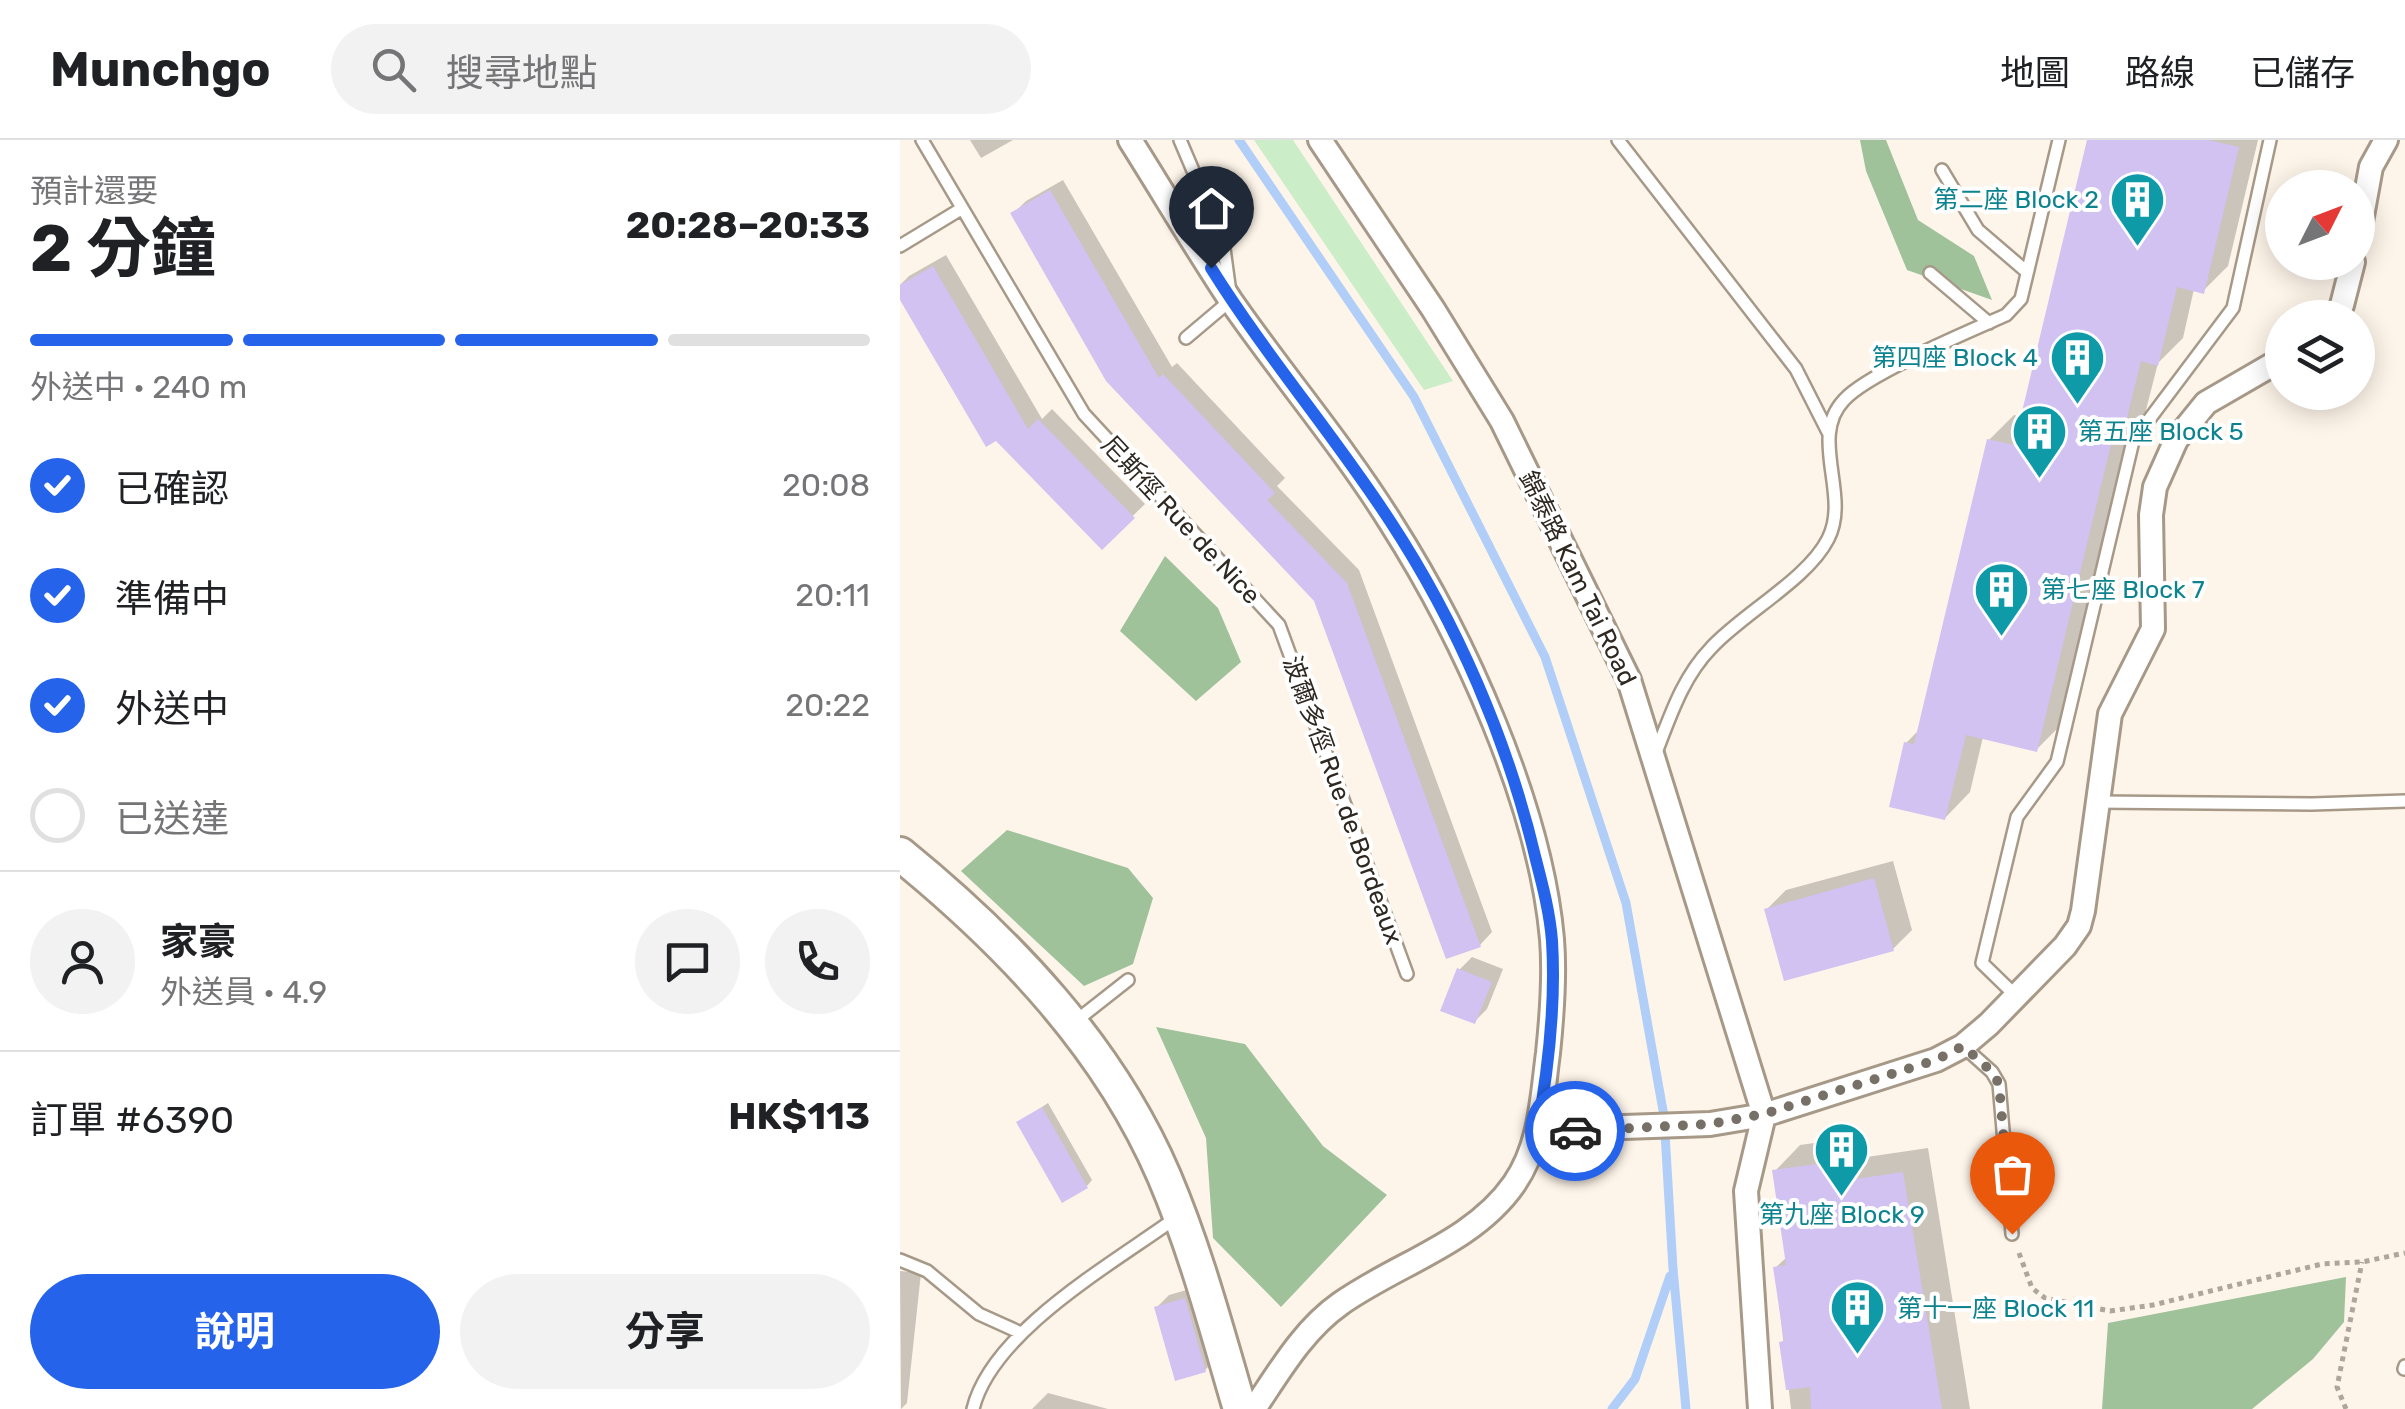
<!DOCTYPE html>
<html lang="zh-TW">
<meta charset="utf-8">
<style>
:root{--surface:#fff;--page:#f2f2f2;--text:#202124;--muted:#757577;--line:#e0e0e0;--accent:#2563eb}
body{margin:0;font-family:Rubik,"Noto Sans TC",sans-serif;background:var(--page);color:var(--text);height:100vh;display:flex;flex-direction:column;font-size:38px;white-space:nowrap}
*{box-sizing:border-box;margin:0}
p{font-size:32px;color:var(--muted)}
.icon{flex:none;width:55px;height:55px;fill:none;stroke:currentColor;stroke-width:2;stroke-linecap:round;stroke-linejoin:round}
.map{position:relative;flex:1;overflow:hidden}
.details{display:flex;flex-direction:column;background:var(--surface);width:900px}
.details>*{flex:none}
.needle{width:65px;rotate:48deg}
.buttons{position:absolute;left:1365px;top:30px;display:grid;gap:20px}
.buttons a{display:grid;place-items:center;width:110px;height:110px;border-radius:50%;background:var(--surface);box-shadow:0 5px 25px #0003;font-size:50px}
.pin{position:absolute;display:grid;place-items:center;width:85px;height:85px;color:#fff;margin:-102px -42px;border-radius:50% 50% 50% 0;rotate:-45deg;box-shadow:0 0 10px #0007}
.pin .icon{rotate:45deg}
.courier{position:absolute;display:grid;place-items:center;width:100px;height:100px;margin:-50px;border:8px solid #2563eb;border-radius:50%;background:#fff;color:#222;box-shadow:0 2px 12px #0007}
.headline em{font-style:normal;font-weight:700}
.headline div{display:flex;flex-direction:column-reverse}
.headline{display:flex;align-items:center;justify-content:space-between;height:170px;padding:0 30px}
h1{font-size:65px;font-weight:700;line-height:75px}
.bar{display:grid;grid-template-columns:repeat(4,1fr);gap:15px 10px;align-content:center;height:120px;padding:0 30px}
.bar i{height:12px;border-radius:8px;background:var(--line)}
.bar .active{background:var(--accent)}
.bar p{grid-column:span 4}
.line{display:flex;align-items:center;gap:25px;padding:0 30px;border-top:2px solid var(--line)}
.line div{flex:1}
.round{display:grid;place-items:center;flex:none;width:105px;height:105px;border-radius:52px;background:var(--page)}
ol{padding:0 30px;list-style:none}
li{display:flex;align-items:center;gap:30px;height:110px}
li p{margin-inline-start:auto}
li .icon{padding:10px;border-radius:50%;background:var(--accent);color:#fff;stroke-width:4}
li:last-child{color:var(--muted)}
li i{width:55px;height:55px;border:5px solid var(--line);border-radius:50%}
.primary-button{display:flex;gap:20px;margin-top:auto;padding:20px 30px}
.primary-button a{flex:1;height:115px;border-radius:60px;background:var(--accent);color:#fff;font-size:40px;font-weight:700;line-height:115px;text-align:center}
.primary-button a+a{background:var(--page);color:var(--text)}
header{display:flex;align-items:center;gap:60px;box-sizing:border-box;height:140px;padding:0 50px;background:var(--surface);border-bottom:2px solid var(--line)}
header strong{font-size:48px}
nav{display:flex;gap:55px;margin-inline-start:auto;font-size:35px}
.search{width:700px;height:90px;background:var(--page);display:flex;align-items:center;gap:25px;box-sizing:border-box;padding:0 35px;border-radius:55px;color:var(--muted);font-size:38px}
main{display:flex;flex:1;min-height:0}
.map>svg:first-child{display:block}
.green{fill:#cbedc7}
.forest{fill:#9fc29b}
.shadow{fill:#0003}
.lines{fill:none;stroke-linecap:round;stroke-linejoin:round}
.stream{stroke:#b0cef7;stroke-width:9}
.building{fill:#d1c2f1}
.lane-casing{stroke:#a79988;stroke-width:16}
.street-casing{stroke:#a79988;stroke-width:28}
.secondary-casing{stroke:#a79988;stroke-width:38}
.path{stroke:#aea69d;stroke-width:5;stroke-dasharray:5 5;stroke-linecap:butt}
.lane{stroke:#fff;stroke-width:11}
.street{stroke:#fff;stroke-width:22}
.secondary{stroke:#fff;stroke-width:32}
.done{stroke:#777067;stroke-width:10;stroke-dasharray:0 18}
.route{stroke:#2563eb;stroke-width:12}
.labels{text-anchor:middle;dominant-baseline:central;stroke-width:8;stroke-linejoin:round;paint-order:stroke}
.culture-label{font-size:25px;fill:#0d838f;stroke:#fff;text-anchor:start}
.street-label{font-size:25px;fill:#2e2821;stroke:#fff}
</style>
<header>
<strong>Munchgo</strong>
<div class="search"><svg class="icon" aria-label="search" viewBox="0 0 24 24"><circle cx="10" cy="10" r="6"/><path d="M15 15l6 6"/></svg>搜尋地點</div>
<nav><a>地圖</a><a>路線</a><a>已儲存</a></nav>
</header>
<main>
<section class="details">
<div class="headline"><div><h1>2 分鐘</h1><p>預計還要</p></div><em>20:28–20:33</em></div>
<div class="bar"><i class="active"></i><i class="active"></i><i class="active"></i><i></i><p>外送中 · 240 m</p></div>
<ol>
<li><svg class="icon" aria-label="check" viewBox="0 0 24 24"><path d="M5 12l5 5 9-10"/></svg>已確認<p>20:08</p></li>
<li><svg class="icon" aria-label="check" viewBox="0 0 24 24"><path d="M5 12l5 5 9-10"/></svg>準備中<p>20:11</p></li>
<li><svg class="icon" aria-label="check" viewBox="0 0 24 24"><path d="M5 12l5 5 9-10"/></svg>外送中<p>20:22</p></li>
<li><i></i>已送達</li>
</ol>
<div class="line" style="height:180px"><a class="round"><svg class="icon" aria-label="person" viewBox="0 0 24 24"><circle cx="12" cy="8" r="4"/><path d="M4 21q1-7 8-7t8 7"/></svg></a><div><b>家豪</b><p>外送員 · 4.9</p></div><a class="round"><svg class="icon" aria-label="chat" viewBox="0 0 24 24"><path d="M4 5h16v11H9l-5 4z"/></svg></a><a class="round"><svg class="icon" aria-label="phone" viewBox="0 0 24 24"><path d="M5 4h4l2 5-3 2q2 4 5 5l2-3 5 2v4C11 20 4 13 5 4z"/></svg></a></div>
<div class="line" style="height:130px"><div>訂單 #6390</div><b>HK$113</b></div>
<div class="primary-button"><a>說明</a><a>分享</a></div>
</section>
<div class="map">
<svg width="1505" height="1269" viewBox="0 0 1505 1269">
<rect width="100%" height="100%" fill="#fef5ea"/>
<path class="green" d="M354,0h39l160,241 -29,9z"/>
<path class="forest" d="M960,0h26l32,80 56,36 18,44 -85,-30 -41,-99z
M265,416l53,52 23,54 -45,39 -76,-70z
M107,690l121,38 25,30 -20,66 -49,22 -123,-115z
M256,887l89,17 78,102 64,49 -106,112 -68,-69 -7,-100z
M1446,1137l-2,45 -31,37 -61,50h-150l6,-86z"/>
<path class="shadow" d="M70,0h43l-32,18z
M1190,0h168l-30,126 -25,25 -9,-2 -11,49 -25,25 -13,51 -13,13 -71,298 -25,25 -53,-13 -13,55 -25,26 -39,-75 14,-14 69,-289 25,-25 10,2z
M163,40l109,187 5,-4 108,115 -8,8 82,84 133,362 -12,13 -164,-345 -303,-386 13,-13z
M46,115l96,164 10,-10 93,95 -43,42 -202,-251v-10l9,-9z
M993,721l19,69 -19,19 -127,-39 20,-20z
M572,817l31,12 -16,40 -13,13 -15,-52z
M148,963l44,77 -5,6 -68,-64z
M964,996l3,21 61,-9 42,261h-179l-16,-141 12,-11 -12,-86 25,-26z
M0,1131l21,2 -14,130 -6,6z
M297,1147l21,70 -13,13 -49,-62 13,-13z
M148,1253l60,16h-76z"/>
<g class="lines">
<path class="stream" d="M339,0l175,257 131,260 81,246 38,213 9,153 13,140
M712,1269l23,-30 35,-103"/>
</g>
<path class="building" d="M1187,0h121l31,7 -35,147 -27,-7 -19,79 -17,-5 -20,81 -9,-2 -75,312 -71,-17 -21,85 -56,-13 15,-65 10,2 73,-305 27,6z
M150,50l109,188 4,-4 112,119 -8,7 80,83 134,364 -35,12 -132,-358 -208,-220 -96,-168z
M33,126l95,163 10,-10 97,99 -33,32 -106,-109 -10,6 -86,-147v-15z
M974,738l20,73 -110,30 -20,-72z
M557,828l35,14 -17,42 -35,-13z
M142,967l46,81 -26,15 -46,-81z
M939,1021l3,20 61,-9 39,237h-131l-1,-22 -24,3 -7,-48 5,-1 -11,-74 13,-2 -14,-95z
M285,1158l21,74 -31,9 -21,-74z"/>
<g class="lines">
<defs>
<path id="lane" d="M22,0l162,274 195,211 128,349
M280,0l43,101 8,59 -45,38
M718,0l178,229 33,65
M1042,30l36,60 49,42
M0,106l61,-37
M1030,133l59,50
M755,615c15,-38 27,-77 56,-107 31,-34 97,-69 117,-109 23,-44 -20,-101 16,-139 23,-26 126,-69 162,-85l15,-16 38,-159
M1196,662l216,2 93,-3
M1116,856l-34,-33 35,-146 40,-55 76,-321 100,-133 37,-168
M172,884l56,-44
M1063,906l29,26 7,12 13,150
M0,1120l27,11 52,43 42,19
M1504,1229l1,-3
M73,1269c19,-78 141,-146 204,-192"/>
<path id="street" d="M230,0c34,54 66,108 101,161 52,75 112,145 160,222 72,113 149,281 161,416 3,37 0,76 -4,114 -6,45 -7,92 -34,131 -41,59 -118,80 -174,120 -37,26 -61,68 -86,105
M420,0l113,169 69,112 127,259 135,435
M1458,98l13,-71 15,-27
M1434,178l8,-13 11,-43
M636,997l59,-9 115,-4 54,-9 172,-55 27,-14 26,-22 76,-78 14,-20 4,-15 27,-197 43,-85 -2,-114 4,-28 21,-47 30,-37 76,-44
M860,1269l-14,-218 18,-76"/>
<path id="secondary" d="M0,714c108,88 208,192 264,322 32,75 53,155 76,233"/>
</defs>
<use href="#lane" class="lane-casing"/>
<use href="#street" class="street-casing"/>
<use href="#secondary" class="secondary-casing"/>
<path class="path" d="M1119,1113l13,35 13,10 65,13 43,-6 169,-41 40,-2 43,-9
M1446,1269l-9,-22 25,-125"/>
<use href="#lane" class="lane"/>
<use href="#street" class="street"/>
<use href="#secondary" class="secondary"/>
</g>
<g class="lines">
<path class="done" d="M675,991l135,-7 54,-10 172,-54 27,-14 29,26 7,12 13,150"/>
<path class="route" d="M311,128c55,88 123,167 179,253 67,102 118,220 146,339 7,27 14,54 16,81 4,65 -4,132 -16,196l39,-6"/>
</g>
<defs>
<symbol id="building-pin" viewBox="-11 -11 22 30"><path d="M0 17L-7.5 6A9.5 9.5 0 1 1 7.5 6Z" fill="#0f9aa8" stroke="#fff"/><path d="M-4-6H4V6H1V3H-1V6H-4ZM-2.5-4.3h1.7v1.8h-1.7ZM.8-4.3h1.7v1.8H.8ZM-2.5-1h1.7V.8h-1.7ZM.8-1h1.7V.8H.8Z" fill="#fff"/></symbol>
</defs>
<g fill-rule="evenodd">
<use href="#building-pin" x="1206" y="28" width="63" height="86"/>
<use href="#building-pin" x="1146" y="186" width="63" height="86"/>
<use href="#building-pin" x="1108" y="260" width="63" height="86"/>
<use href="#building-pin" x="1070" y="418" width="63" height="86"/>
<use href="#building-pin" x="910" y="978" width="63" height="86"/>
<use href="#building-pin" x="926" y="1136" width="63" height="86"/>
</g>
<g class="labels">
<g class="culture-label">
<text x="1199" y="59" text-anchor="end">第二座 Block 2</text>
<text x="1138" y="217" text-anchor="end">第四座 Block 4</text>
<text x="1178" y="291">第五座 Block 5</text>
<text x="1141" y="449">第七座 Block 7</text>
<text x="942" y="1074" text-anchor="middle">第九座 Block 9</text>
<text x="997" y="1168">第十一座 Block 11</text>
</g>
<g class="street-label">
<text transform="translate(281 380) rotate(47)">尼斯徑 Rue de Nice</text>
<text transform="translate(678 438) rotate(64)">錦泰路 Kam Tai Road</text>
<text transform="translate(443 660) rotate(70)">波爾多徑 Rue de Bordeaux</text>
</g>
</g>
</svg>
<div class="buttons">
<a><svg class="needle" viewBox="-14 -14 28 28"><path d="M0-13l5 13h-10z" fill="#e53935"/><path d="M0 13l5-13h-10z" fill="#757577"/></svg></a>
<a><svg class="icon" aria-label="layers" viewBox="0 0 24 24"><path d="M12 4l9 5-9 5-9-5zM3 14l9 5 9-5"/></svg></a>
</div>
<div class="pin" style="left:1112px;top:1094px;background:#ea580c"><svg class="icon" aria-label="bag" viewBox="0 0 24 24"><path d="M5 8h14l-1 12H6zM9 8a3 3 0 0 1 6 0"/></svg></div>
<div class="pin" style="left:311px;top:128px;background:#1f2937"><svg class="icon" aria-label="home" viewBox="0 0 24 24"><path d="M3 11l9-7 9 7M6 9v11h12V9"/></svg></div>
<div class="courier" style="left:675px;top:991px"><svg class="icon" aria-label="car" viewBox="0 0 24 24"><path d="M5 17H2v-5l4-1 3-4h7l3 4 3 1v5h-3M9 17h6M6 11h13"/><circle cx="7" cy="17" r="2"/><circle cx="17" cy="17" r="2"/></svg></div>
</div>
</main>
